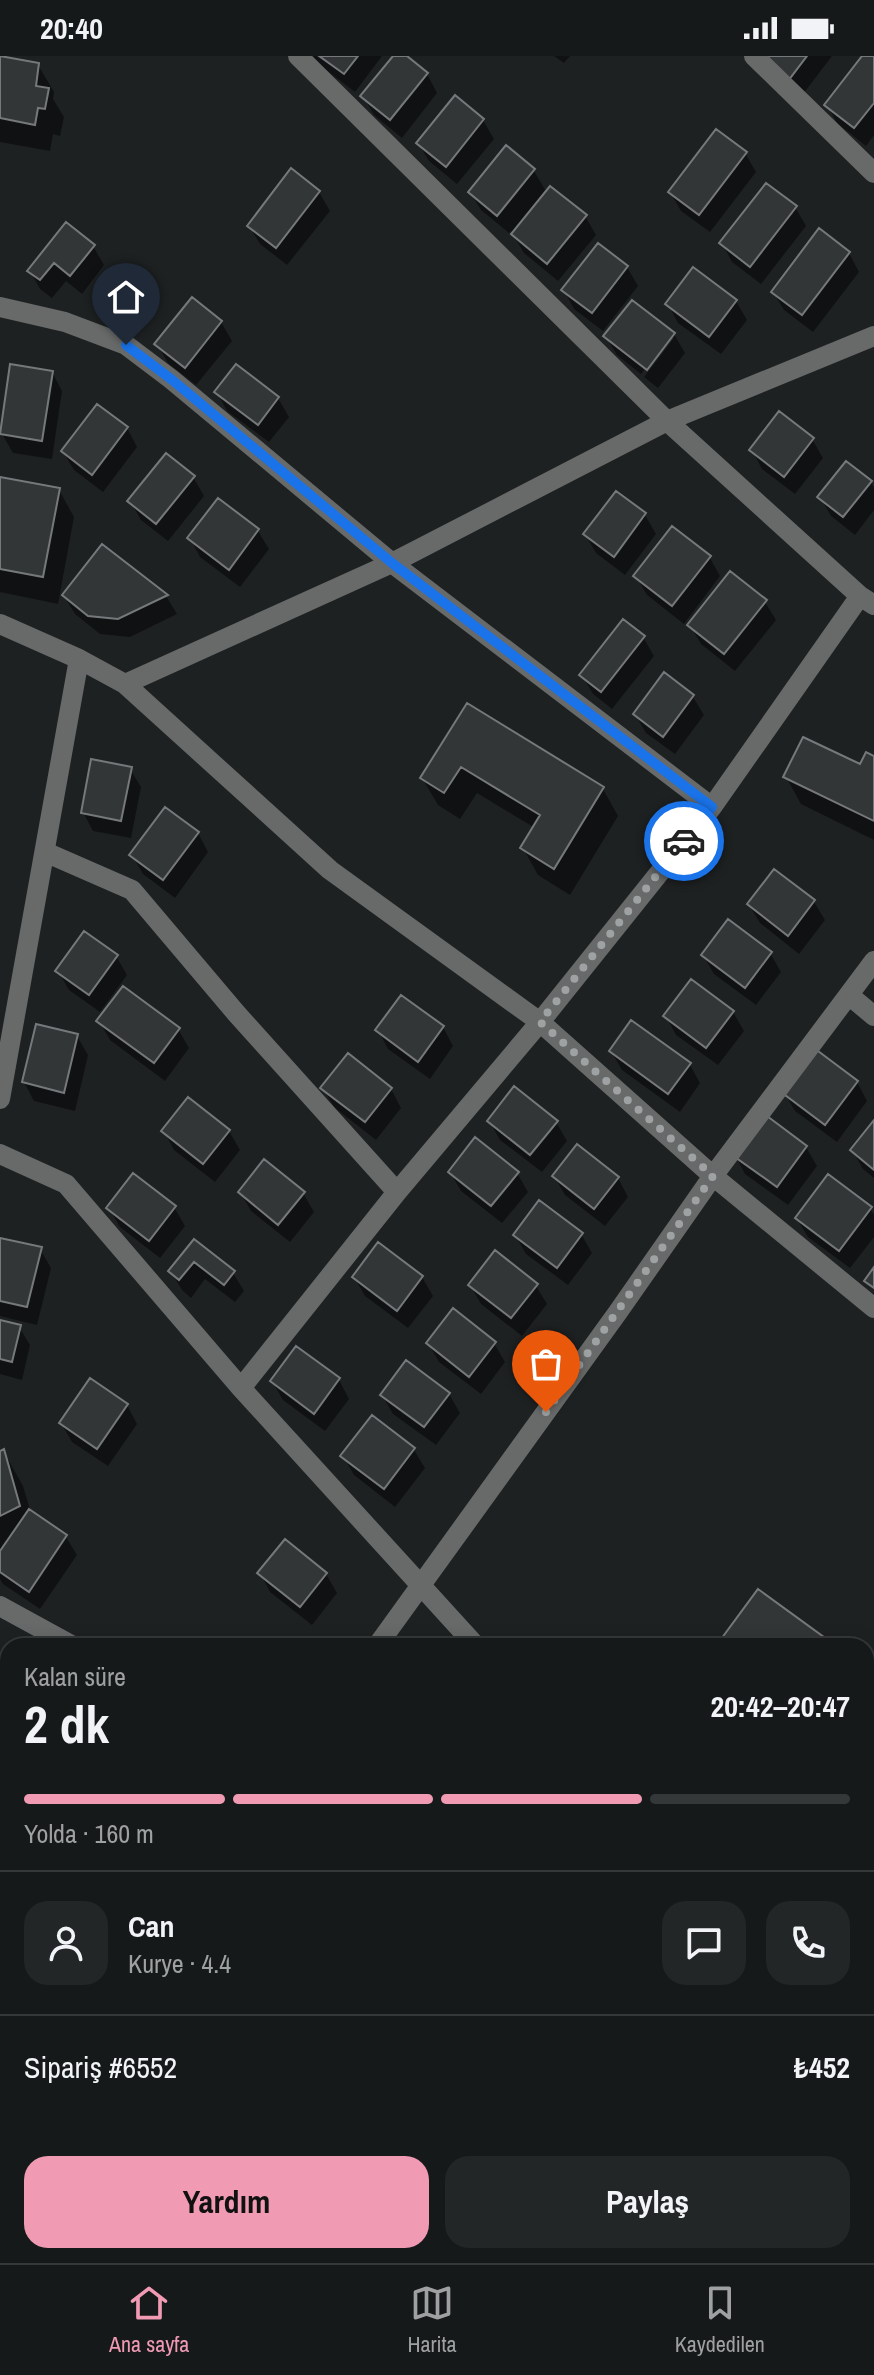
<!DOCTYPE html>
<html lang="tr">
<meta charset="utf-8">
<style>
:root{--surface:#16191a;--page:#232627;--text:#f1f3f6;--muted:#9ea0a2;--line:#353839;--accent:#f09ab4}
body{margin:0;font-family:"Archivo Narrow",sans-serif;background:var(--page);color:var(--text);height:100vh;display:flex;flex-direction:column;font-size:30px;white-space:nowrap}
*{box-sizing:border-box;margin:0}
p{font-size:26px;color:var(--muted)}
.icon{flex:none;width:44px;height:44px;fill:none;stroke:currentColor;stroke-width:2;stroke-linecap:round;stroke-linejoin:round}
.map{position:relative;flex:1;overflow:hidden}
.drawer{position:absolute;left:0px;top:1582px;width:874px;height:626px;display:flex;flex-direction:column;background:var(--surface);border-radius:24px 24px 0 0;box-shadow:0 4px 20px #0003,0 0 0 2px var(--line)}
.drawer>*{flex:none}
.pin{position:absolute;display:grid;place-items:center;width:68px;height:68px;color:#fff;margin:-82px -34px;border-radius:50% 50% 50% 0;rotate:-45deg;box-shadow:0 0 8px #0007}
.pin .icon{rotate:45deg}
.courier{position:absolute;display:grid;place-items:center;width:80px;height:80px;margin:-40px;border:6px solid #1a73e8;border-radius:50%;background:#fff;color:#222;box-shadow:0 2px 10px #0007}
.summary em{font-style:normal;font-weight:700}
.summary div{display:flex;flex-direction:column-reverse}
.summary{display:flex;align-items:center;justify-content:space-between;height:136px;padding:0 24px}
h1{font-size:52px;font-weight:700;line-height:60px}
.bar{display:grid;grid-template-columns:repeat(4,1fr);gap:12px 8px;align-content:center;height:96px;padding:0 24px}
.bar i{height:10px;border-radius:6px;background:var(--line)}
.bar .on{background:var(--accent)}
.bar p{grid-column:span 4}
.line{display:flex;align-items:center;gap:20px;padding:0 24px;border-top:2px solid var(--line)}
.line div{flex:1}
.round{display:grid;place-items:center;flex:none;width:84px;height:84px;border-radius:24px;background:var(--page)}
.action{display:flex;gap:16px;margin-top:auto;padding:16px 24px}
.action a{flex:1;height:92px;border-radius:24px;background:var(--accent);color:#111;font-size:32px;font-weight:700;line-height:92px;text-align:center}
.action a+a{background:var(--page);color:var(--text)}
.status{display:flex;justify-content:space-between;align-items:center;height:56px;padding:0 40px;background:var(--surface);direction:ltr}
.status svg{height:22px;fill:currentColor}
.tab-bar{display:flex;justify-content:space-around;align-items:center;height:112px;border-top:2px solid var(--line);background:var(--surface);font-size:22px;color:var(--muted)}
.tab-bar a{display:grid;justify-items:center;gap:4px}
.tab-bar .on{color:var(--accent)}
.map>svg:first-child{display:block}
.shadow{fill:#0007}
.building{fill:#333637;stroke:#76797b;stroke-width:2}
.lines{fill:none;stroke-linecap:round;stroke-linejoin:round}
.minor{stroke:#686a6a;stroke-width:20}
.done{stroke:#9fa2a3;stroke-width:8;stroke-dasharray:0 14.4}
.route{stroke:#1a73e8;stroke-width:10}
</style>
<div class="status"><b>20:40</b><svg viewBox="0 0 49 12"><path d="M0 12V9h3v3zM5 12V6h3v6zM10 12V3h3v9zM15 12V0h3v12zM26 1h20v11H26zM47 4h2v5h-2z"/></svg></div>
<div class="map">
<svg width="874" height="2207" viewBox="0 0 874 2207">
<rect width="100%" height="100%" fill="#1e2122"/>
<path class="shadow" d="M311,0h71l-27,36 -42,-32z
M395,0h8l24,18 10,19 -35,45 -28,-23 -11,-19z
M554,0h16l-6,7z
M762,0h70l-32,42z
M865,0h9v79l-8,11 -29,-23 -10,-18z
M0,2l38,7 16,27 -1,7 11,18 -4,19 -7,-2 -3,17 -50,-9z
M483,64l11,19 -37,45 -28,-23 -11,-18z
M506,92l28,23 13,22 38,23 11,19 -38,46 -34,-28 -13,-22 -2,2 -28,-23 -11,-18z
M745,97l11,19 -46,60 -29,-21 -11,-19z
M319,136l11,19 -43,54 -27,-21 -11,-18z
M795,151l11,19 -45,58 -29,-22 -10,-19z
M598,189l29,22 11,19 -35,45 -29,-22 -10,-19z
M93,190l11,19 -22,29 -16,-13 -14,17 -12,-9 -10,-18z
M849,197l10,19 -46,60 -29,-22 -11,-18z
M736,245l11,19 -26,34 -43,-31 -10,-19z
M221,266l11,19 -36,44 -28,-22 -11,-19z
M674,278l11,19 -27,35 -14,-11 30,-39h-5l-28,36 -24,-19 -11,-18z
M52,316l10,19 -10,68 -39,-6 -11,-19z
M217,336l61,6 11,19 -20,25 -42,-31z
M127,372l10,19 -34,45 -29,-22 -11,-18z
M812,383l11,19 -28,36 -33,-25 -10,-19z
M193,421l11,19 -36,45 -27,-21 -11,-19z
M0,423l59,11 15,27 -16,87 -58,-12z
M871,426l3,6v22l-19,25 -24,-19 -11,-19z
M616,437l29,22 11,19 -31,41 -29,-22 -11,-19z
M218,445l40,30 11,18 -29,38 -40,-30 -10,-19z
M672,473l38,29 10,18 -36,48 -37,-29 -11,-19z
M102,490l64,50 11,18 -47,23 -30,-3 -25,-20 -11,-18z
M765,546l11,18 -41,51 -34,-27 -11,-19z
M643,581l11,19 -42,53 -19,-15 -11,-19z
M664,619l29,22 11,18 -29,39 -29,-21 -11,-19z
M467,650l136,83 15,27 -48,79 -32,-20 -15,-27 12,-20 -58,-35 -17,26 -22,-14 -16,-27z
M874,702v82l-73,-36 -15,-27 75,-10z
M130,713l11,18 -10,51 -38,-7 -10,-19z
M198,777l10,19 -33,46 -32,-24 -11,-19z
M774,816l40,30 11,18 -26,34 -39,-31 -11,-18z
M770,897l11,19 -25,33 -42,-31 -11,-19z
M116,900l11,19 -27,37 -31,-22 -11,-19z
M733,956l11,19 -26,34 -42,-30 -10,-19z
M99,965l79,8 11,19 -24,33 -55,-41z
M443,971l10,19 -23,33 -42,-30 -10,-19z
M77,980l11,19 -13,56 -41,-10 -10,-19z
M611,995l79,14 10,18 -20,29 -58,-42z
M857,1026l10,19 -30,41 -42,-31 -11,-19z
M323,1032l68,1 10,19 -25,32 -42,-33z
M489,1065l67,1 11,19 -25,31 -42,-32z
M874,1067v55l-11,-9 -11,-19z
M164,1075h65l11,19 -25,32 -41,-32z
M806,1091l11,19 -29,39 -43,-31 -10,-19z
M450,1116l67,1 11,19 -26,31 -41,-32z
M554,1120l64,2 10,19 -23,29 -40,-31z
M240,1136l63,1 11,19 -24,30 -39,-31z
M174,1151l11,19 -25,32 -40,-31 -11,-19z
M870,1152l4,7v22l-24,31 -42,-31 -11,-18z
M581,1178l11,19 -24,32 -42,-31 -11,-19z
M194,1186l39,31 11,18 -9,11 -30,-23 -14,19 -9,-8 -11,-18z
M0,1190l40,3 11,19 -14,57 -37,-9z
M354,1221h68l11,19 -25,32 -43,-32z
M470,1229l66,1 11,18 -25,32 -41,-32z
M0,1266l19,5 11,18 -8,35 -22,-6z
M428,1287h66l11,19 -24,32 -42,-32z
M339,1324l10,19 -24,32 -42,-31 -11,-19z
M449,1338l11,19 -24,32 -43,-31 -11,-19z
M127,1349l10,19 -29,42 -36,-24 -11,-19z
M372,1362l42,32 11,18 -30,39 -41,-32 -11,-19z
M4,1396l19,34 8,27 35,24 11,18 -37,54 -37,-25 -3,-5v-126z
M260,1517l66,1 11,19 -25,32 -42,-33z
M0,1725l5,9 -5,11z
M866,1768l8,6v81l-8,-6z
M0,1805l8,1v70l-8,-1z
M0,1976l8,1v67l-8,-2z
M87,2200h75l-1,7h-76z
M449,2200h58l4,7h-65z
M569,2200h26l-1,5z
M687,2200h55l-1,7h-50z
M807,2200h12l-5,6z"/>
<path class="building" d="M0,0l39,7 -3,23 13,2 -4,21 -7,-1 -3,17 -35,-7z
M319,0h39l-14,18z
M393,0h14l21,17 -38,47 -30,-24z
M759,0h48l-19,25z
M862,0h12v47l-20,25 -30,-23z
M455,39l29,24 -38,48 -30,-24z
M716,73l31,23 -48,63 -31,-23z
M506,89l29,24 -38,47 -29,-24z
M291,112l29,23 -44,57 -29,-22z
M766,127l31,23 -47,61 -31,-24z
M550,130l37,29 -40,49 -36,-30z
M66,166l29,23 -25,31 -16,-13 -14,17 -13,-9z
M819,172l31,24 -48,63 -31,-23z
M598,187l30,23 -36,47 -31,-23z
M693,211l44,33 -28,37 -44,-33z
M192,241l30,24 -37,47 -31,-24z
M632,244l43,33 -28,37 -44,-34z
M10,308l43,7 -11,70 -42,-7z
M236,308l43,33 -21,28 -44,-33z
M97,348l31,23 -36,48 -31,-24z
M779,355l35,27 -30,39 -35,-27z
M166,397l29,23 -39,48 -29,-23z
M846,405l26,20 -29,36 -26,-20z
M0,421l60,11 -17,89 -43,-8z
M616,435l30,22 -32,44 -31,-23z
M218,442l41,31 -30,41 -42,-32z
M672,470l39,30 -39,50 -39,-30z
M102,488l66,51 -50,24 -30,-3 -26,-21z
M730,515l37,29 -43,54 -37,-29z
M623,563l22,17 -44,56 -22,-17z
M664,616l30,23 -31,42 -30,-23z
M467,647l137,84 -50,82 -34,-21 20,-33 -79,-48 -17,26 -24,-15z
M803,681l57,27 6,-12 8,4v65l-91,-44z
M91,703l41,8 -11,54 -40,-8z
M165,751l34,25 -36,48 -34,-25z
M774,813l41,31 -27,36 -41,-32z
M728,863l44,33 -27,36 -44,-33z
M84,875l34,24 -29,40 -34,-24z
M691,923l43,32 -28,37 -43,-32z
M123,930l57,42 -26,35 -58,-42z
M401,939l43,31 -26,36 -43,-32z
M631,964l60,43 -23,31 -59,-43z
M36,968l42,10 -14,59 -42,-11z
M814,992l44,33 -33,44 -44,-33z
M348,997l44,35 -27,34 -45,-34z
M514,1030l44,35 -28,34 -43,-34z
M188,1041l42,33 -27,34 -42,-33z
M763,1057l44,33 -30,41 -45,-32z
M874,1064v50l-24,-20z
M475,1081l44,35 -28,34 -43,-34z
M577,1088l42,33 -25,32 -42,-33z
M264,1103l41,33 -27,33 -40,-33z
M133,1117l43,33 -27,35 -43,-33z
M828,1118l44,33 -33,44 -44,-33z
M539,1144l44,33 -26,35 -44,-33z
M0,1182l42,9 -15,60 -27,-6z
M194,1183l41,32 -11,14 -30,-23 -15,18 -11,-9z
M378,1186l45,34 -26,35 -45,-34z
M495,1194l43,34 -27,34 -43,-33z
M874,1211v21l-10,-7z
M453,1252l43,34 -27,35 -43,-34z
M0,1264l21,5 -9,37 -12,-3z
M296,1290l44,32 -26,36 -44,-33z
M406,1304l44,33 -26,34 -44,-32z
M90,1322l38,26 -31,45 -38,-26z
M372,1359l43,33 -31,41 -44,-33z
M4,1393l16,57 -20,10v-65z
M29,1453l38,26 -38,57 -29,-20v-21z
M285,1483l42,34 -27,34 -43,-34z
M758,1533l74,54 -1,3h-115z
M866,1765l8,6v61l-7,9z
M0,1803l8,1 -8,51z
M0,1974l8,1v53l-8,-2z
M85,2200h64l-1,7h-65z
M447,2200h58l-2,7h-59z"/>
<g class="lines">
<path class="minor" d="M298,0l369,365 193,175 14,9
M754,0l120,117
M0,251l65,15 61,23 45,34 221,184 320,244
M0,568l79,35 -79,440
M79,603l46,25 267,-121 275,-142 207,-85
M125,628l205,186 210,152 173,154 161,132
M45,796l87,38 104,123 161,179
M850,940l24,20
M0,1098l66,30 175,204 235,258
M241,1332l156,-196 143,-170 172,-215 148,-211
M0,1550l73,40
M377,1590l241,-334 95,-136 161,-215
M866,1704l8,-11
M0,1910l8,2
M866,2016l8,9
M866,2054h8
M236,2207l1,-7
M662,2207l1,-7"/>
</g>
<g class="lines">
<path class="done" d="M546,1356l167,-236 -173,-154 144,-181"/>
<path class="route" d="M126,289l45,34 221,184 320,244 -28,34"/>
</g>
</svg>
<div class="pin" style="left:546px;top:1356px;background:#ea580c"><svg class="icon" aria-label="bag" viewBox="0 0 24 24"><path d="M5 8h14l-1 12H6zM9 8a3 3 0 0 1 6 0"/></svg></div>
<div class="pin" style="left:126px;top:289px;background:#1f2937"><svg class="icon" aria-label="home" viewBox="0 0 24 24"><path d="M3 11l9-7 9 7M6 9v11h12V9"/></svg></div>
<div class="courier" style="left:684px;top:785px"><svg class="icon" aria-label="car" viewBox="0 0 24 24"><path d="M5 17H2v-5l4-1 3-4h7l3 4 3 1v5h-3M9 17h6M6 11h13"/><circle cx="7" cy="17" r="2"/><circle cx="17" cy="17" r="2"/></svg></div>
<section class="drawer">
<div class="summary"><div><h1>2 dk</h1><p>Kalan süre</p></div><em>20:42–20:47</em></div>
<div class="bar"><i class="on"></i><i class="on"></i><i class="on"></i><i></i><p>Yolda · 160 m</p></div>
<div class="line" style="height:144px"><a class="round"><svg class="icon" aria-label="person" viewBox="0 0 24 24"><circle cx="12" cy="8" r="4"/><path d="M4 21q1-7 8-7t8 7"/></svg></a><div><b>Can</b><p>Kurye · 4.4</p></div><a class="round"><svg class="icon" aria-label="chat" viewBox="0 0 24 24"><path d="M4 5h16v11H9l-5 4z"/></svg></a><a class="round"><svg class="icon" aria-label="phone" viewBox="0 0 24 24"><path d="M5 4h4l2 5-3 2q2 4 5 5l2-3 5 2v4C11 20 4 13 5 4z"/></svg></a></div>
<div class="line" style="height:104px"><div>Sipariş #6552</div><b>₺452</b></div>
<div class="action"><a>Yardım</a><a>Paylaş</a></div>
</section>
</div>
<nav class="tab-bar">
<a class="on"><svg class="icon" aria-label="home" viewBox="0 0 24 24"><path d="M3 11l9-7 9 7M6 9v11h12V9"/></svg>Ana sayfa</a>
<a><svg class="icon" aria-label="map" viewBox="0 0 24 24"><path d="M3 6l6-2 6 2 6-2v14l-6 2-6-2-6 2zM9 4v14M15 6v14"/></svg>Harita</a>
<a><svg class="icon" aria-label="saved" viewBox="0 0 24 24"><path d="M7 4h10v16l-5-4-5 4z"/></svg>Kaydedilen</a>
</nav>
